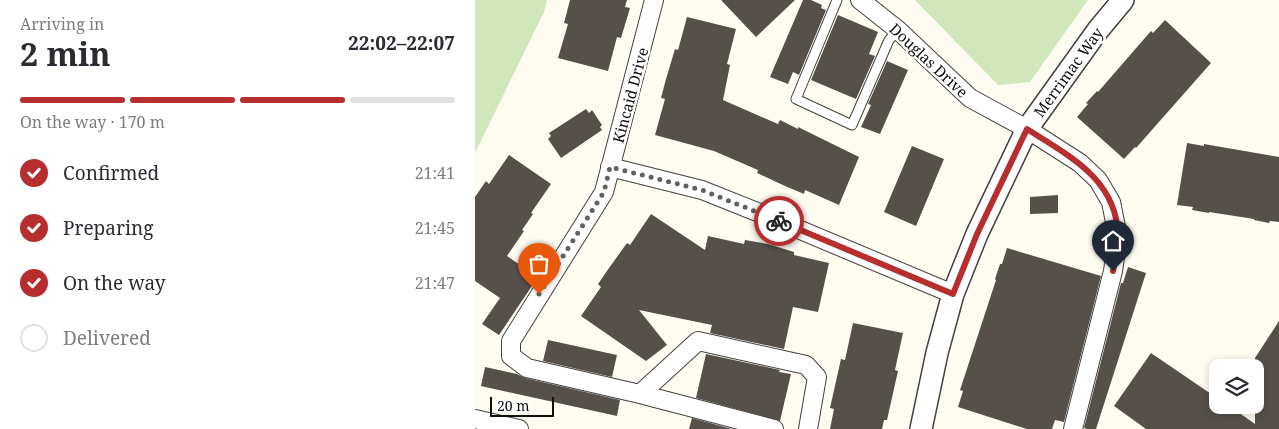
<!DOCTYPE html>
<meta charset="utf-8">
<style>
:root{--surface:#fff;--page:#f2f2f3;--text:#2b2b33;--muted:#7c7c81;--line:#e1e1e2;--accent:#b62f2e}
body{margin:0;font-family:"Noto Serif",serif;background:var(--page);color:var(--text);height:100vh;display:flex;flex-direction:column;font-size:19px;white-space:nowrap}
*{box-sizing:border-box;margin:0}
p{font-size:16px;color:var(--muted)}
.icon{flex:none;width:28px;height:28px;fill:none;stroke:currentColor;stroke-width:2;stroke-linecap:round;stroke-linejoin:round}
.map{position:relative;flex:1;overflow:hidden}
.drawer{display:flex;flex-direction:column;background:var(--surface);width:475px}
.drawer>*{flex:none}
.fabs{position:absolute;left:734px;top:359px;display:grid;gap:10px}
.fabs a{display:grid;place-items:center;width:55px;height:55px;border-radius:10px;background:var(--surface);box-shadow:0 2px 8px #0003;font-size:25px}
.scale{position:absolute;left:15px;bottom:12px;width:64px;box-sizing:border-box;padding-left:5px;border:2px solid #0e0e0e;border-top:0;font-size:14px;line-height:18px;white-space:nowrap;color:#0e0e0e;-webkit-text-stroke:4px #fff;paint-order:stroke}
.pin{position:absolute;display:grid;place-items:center;width:42px;height:42px;color:#fff;margin:-51px -21px;border-radius:50% 50% 50% 0;rotate:-45deg;box-shadow:0 0 5px #0007}
.pin .icon{rotate:45deg}
.courier{position:absolute;display:grid;place-items:center;width:50px;height:50px;margin:-25px;border:4px solid #b62f2e;border-radius:50%;background:#fff;color:#222;box-shadow:0 1px 6px #0007}
.overview em{font-style:normal;font-weight:700}
.overview div{display:flex;flex-direction:column-reverse}
.overview{display:flex;align-items:center;justify-content:space-between;height:85px;padding:0 20px}
h1{font-size:32px;font-weight:700;line-height:38px}
.bar{display:grid;grid-template-columns:repeat(4,1fr);gap:8px 5px;align-content:center;height:60px;padding:0 20px}
.bar i{height:6px;border-radius:4px;background:var(--line)}
.bar .current{background:var(--accent)}
.bar p{grid-column:span 4}
ol{padding:0 20px;list-style:none}
li{display:flex;align-items:center;gap:15px;height:55px}
li p{margin-inline-start:auto}
li .icon{padding:5px;border-radius:50%;background:var(--accent);color:#fff;stroke-width:4}
li:last-child{color:var(--muted)}
li i{width:28px;height:28px;border:2px solid var(--line);border-radius:50%}
main{display:flex;flex:1;min-height:0}
.map>svg:first-child{display:block}
.green{fill:#d0e7bc}
.building{fill:#56504b}
.lines{fill:none;stroke-linecap:round;stroke-linejoin:round}
.service-casing{stroke:#414141;stroke-width:11}
.minor-casing{stroke:#414141;stroke-width:20}
.tertiary-casing{stroke:#414141;stroke-width:24}
.service{stroke:#fff;stroke-width:9}
.minor{stroke:#fff;stroke-width:18}
.tertiary{stroke:#fff;stroke-width:21}
.done{stroke:#62615d;stroke-width:5;stroke-dasharray:0 9}
.route{stroke:#b62f2e;stroke-width:6}
.labels{text-anchor:middle;dominant-baseline:central;stroke-width:5;stroke-linejoin:round;paint-order:stroke}
.street-label{font-size:15px;fill:#0e0e0e;stroke:#fff}
</style>
<main>
<section class="drawer">
<div class="overview"><div><h1>2 min</h1><p>Arriving in</p></div><em>22:02–22:07</em></div>
<div class="bar"><i class="current"></i><i class="current"></i><i class="current"></i><i></i><p>On the way · 170 m</p></div>
<ol>
<li><svg class="icon" aria-label="check" viewBox="0 0 24 24"><path d="M5 12l5 5 9-10"/></svg>Confirmed<p>21:41</p></li>
<li><svg class="icon" aria-label="check" viewBox="0 0 24 24"><path d="M5 12l5 5 9-10"/></svg>Preparing<p>21:45</p></li>
<li><svg class="icon" aria-label="check" viewBox="0 0 24 24"><path d="M5 12l5 5 9-10"/></svg>On the way<p>21:47</p></li>
<li><i></i>Delivered</li>
</ol>
</section>
<div class="map">
<svg width="804" height="429" viewBox="0 0 804 429">
<rect width="100%" height="100%" fill="#fefcf0"/>
<path class="green" d="M0,0h72l-3,12 -69,141z
M440,0h173l-58,82 -32,3z"/>
<path class="building" d="M95,0h57l-2,7 5,1 -9,30 -4,-1 -9,34 -50,-13 10,-34 -4,-1z
M246,0h74l-39,37z
M328,0h8l11,5 -1,3 5,2 -27,65 -6,-3 -5,12 -18,-7z
M363,15l40,17 -9,22 6,2 -19,43 -45,-19z
M212,17l49,12 -9,35 3,1 -7,35 55,24 2,-4 18,9v-2l61,30 -20,48 -34,-15 -1,4 -19,-8 -28,-13 1,-3 -44,-19 -59,-16 10,-36 -4,-1 5,-19 9,-30 3,1z
M690,20l46,43 -75,85 -1,-1 -11,12 -47,-42 11,-13 -2,-1 11,-12 1,1 53,-61 2,2z
M412,61l21,9 -28,64 -19,-7 10,-22 -3,-1z
M111,109l3,4 3,-3 10,15 -2,2 2,3 -41,28 -13,-19 3,-3 -2,-3z
M712,143l17,3v-2l75,13v65l-9,-1 -1,2 -15,-3v-1l-45,-7v1l-17,-3 1,-3 -16,-2z
M437,146l32,13 -28,67 -32,-14z
M34,155l42,29 -20,29 2,1 -11,16 2,1 -17,25 31,21 -39,58 -17,-11 18,-26 -25,-17v-84l11,-16 3,3z
M583,195v18l-28,1v-17z
M176,214l54,36 3,-14 36,8 1,-4 23,4 26,8v3l35,8 -11,49 -25,-5 -9,42 -74,-16 2,-8 -73,-15 28,35 -21,16 -65,-45 20,-29 -3,-3 11,-16 18,-25 3,2z
M532,248l94,28 -37,146 -9,-2 -3,9h-25l-69,-22 5,-16 -3,-1 36,-110 -1,-1 5,-15h2z
M653,267l18,6 -50,156h-9l-3,-1 37,-145h2z
M804,321v108h-133l-32,-23 37,-53 66,45v7h11l27,19v-66z
M378,323l50,10 -8,37 3,1 -11,49h-3l-2,9h-52l4,-20 -4,-1 11,-49 4,1z
M73,340l69,15 -5,22 -69,-16z
M231,354l74,16 -1,2 12,2 -11,47 -84,-23z
M10,367l32,7 8,4 95,22 -3,16 -136,-30z
M217,418l40,11h-43z"/>
<g class="lines">
<defs>
<path id="service" d="M362,0l-41,99 56,26 37,-85 9,-10"/>
<path id="minor" d="M179,0l-50,192 -93,149v15l16,12 113,26 134,35
M385,0l38,30 72,68 57,31 53,34 18,17 13,22 7,35 -5,34 -40,158
M135,167l92,23 65,26 186,78
M165,394l58,-53 108,24 11,12 -9,52
M0,419l44,10"/>
<path id="tertiary" d="M446,429l16,-76 16,-59 24,-60 50,-105 71,-99 25,-30"/>
</defs>
<use href="#service" class="service-casing"/>
<use href="#minor" class="minor-casing"/>
<use href="#tertiary" class="tertiary-casing"/>
<use href="#service" class="service"/>
<use href="#minor" class="minor"/>
<use href="#tertiary" class="tertiary"/>
</g>
<g class="lines">
<path class="done" d="M64,294l65,-102 6,-25 92,23 77,31"/>
<path class="route" d="M304,221l174,73 24,-60 50,-105c42,27 90,50 91,107 1,11 -3,24 -5,35"/>
</g>
<g class="labels">
<g class="street-label">
<text transform="translate(454 60) rotate(43)">Douglas Drive</text>
<text transform="translate(593 72) rotate(-54)">Merrimac Way</text>
<text transform="translate(155 95) rotate(-75)">Kincaid Drive</text>
</g>
</g>
</svg>
<div class="fabs">
<a><svg class="icon" aria-label="layers" viewBox="0 0 24 24"><path d="M12 4l9 5-9 5-9-5zM3 14l9 5 9-5"/></svg></a>
</div>
<div class="scale">20 m</div>
<div class="pin" style="left:64px;top:294px;background:#ea580c"><svg class="icon" aria-label="bag" viewBox="0 0 24 24"><path d="M5 8h14l-1 12H6zM9 8a3 3 0 0 1 6 0"/></svg></div>
<div class="pin" style="left:638px;top:271px;background:#1f2937"><svg class="icon" aria-label="home" viewBox="0 0 24 24"><path d="M3 11l9-7 9 7M6 9v11h12V9"/></svg></div>
<div class="courier" style="left:304px;top:221px"><svg class="icon" aria-label="bike" viewBox="0 0 24 24"><circle cx="6" cy="16" r="4"/><circle cx="18" cy="16" r="4"/><path d="M6 16l4-8h5l3 8M10 8l3 8H6M13 5h3"/></svg></div>
</div>
</main>
